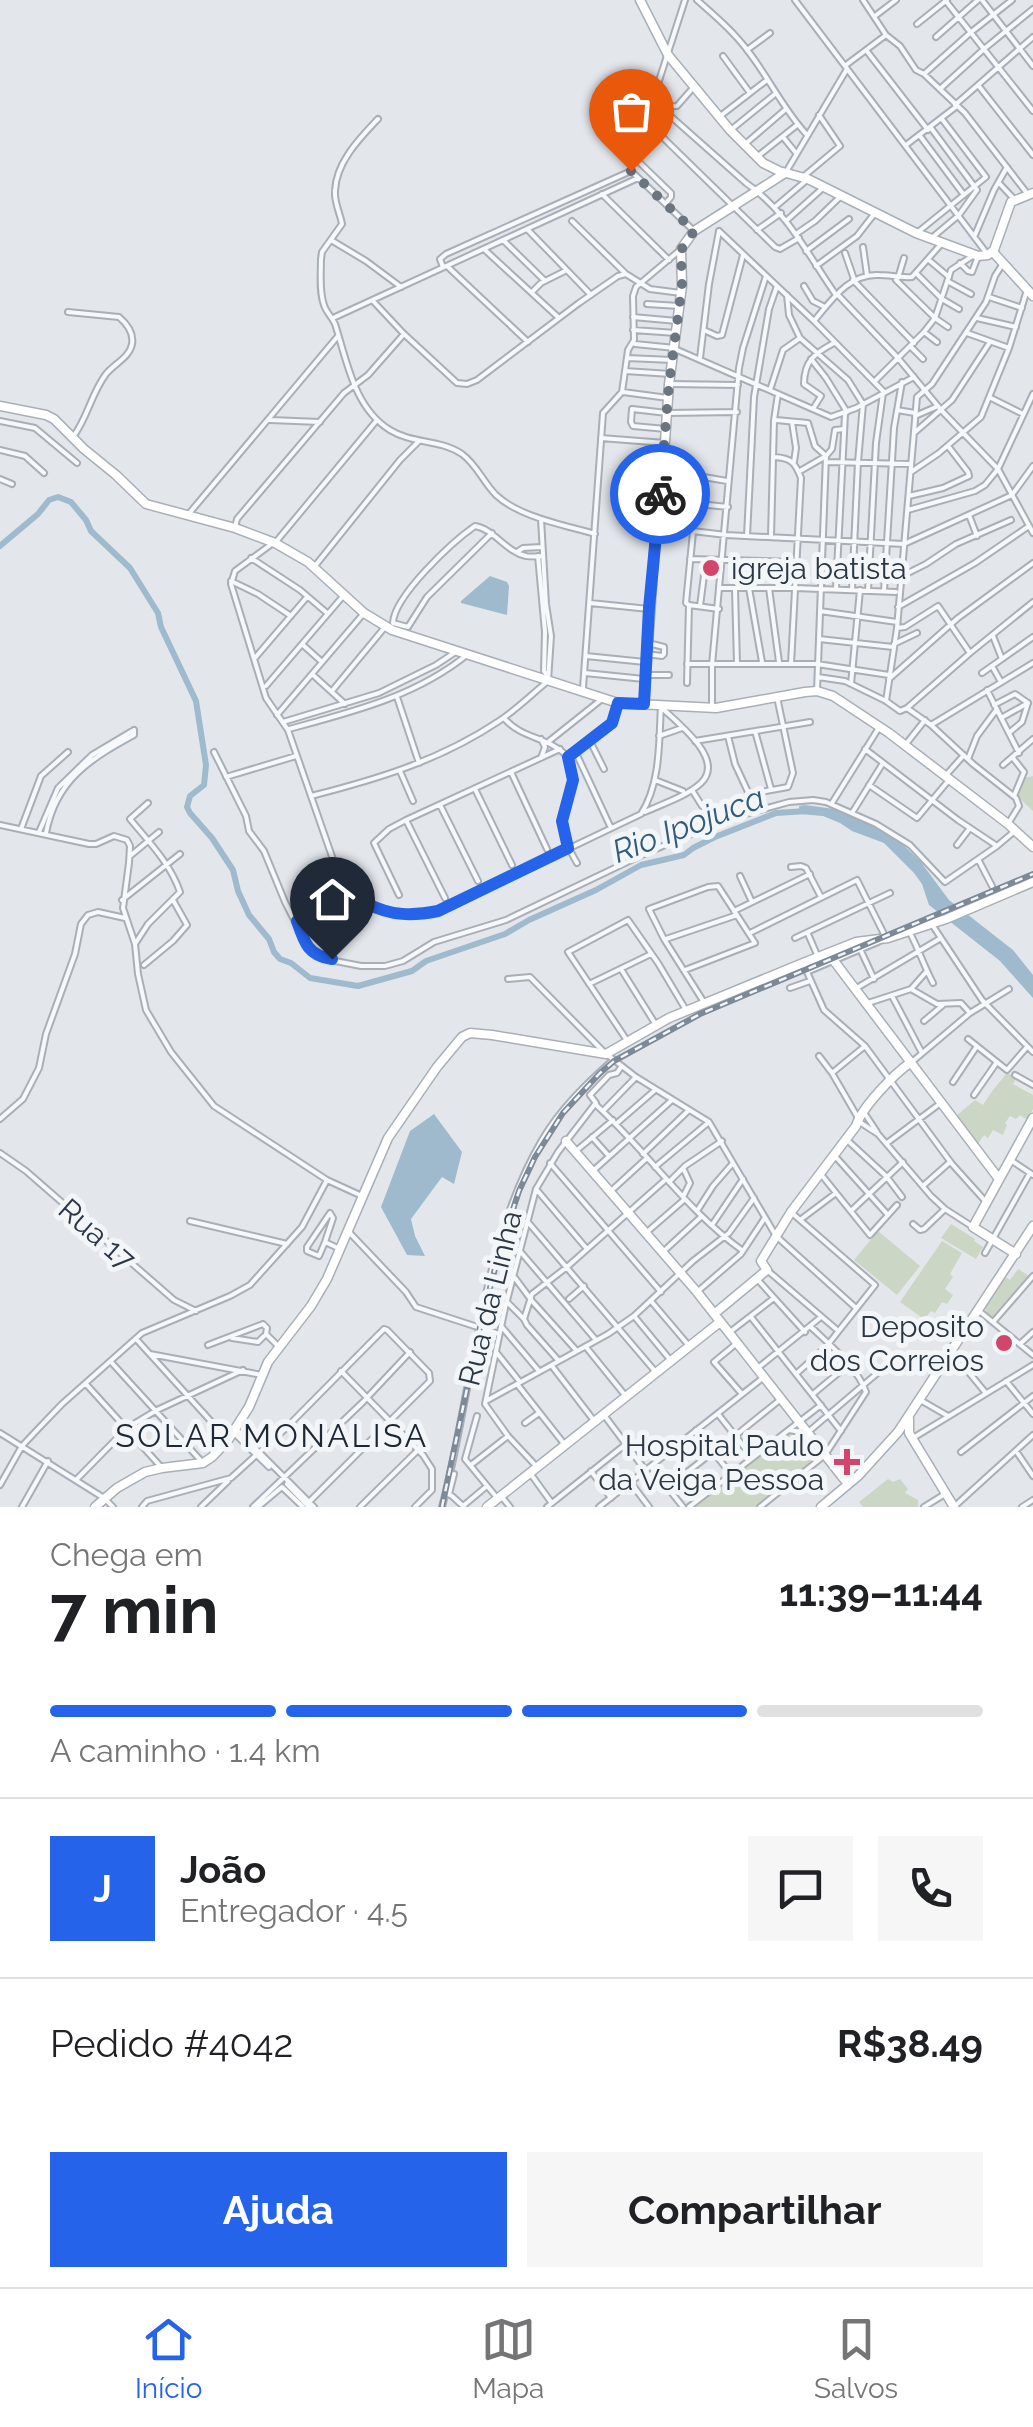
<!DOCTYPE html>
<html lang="pt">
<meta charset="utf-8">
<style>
:root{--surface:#fff;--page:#f6f6f6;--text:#202124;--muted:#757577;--line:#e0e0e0;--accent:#2563eb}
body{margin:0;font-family:Raleway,sans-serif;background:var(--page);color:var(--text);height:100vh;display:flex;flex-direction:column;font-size:38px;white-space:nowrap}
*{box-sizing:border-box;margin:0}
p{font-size:32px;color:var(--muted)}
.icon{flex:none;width:55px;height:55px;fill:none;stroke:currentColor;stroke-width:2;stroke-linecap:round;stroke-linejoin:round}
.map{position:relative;height:1507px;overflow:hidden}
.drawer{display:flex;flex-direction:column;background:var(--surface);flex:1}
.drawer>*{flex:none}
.pin{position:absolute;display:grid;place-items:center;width:85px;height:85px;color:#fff;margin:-102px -42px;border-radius:50% 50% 50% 0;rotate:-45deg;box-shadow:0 0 10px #0007}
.pin .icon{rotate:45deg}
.courier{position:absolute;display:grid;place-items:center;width:100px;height:100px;margin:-50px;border:8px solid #2563eb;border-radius:50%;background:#fff;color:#222;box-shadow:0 2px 12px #0007}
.headline em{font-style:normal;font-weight:700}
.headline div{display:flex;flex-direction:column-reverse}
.headline{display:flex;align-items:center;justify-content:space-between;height:170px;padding:0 50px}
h1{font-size:65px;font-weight:700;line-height:75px}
.bar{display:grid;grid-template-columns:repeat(4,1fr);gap:15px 10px;align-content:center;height:120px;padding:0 50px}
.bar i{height:12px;border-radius:8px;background:var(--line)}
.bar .selected{background:var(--accent)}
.bar p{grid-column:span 4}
.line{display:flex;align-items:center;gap:25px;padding:0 50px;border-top:2px solid var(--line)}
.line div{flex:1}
.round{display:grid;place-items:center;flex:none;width:105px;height:105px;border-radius:0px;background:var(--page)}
.action{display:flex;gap:20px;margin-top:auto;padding:20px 50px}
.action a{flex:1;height:115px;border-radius:0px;background:var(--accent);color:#fff;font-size:40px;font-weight:700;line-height:115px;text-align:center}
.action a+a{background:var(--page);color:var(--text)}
.tabs{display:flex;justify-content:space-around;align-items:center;height:140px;border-top:2px solid var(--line);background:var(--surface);font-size:28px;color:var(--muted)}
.tabs a{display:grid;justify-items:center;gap:5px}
.tabs .selected{color:var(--accent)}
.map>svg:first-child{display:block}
.green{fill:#cbd6c4}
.water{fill:#9ebacc}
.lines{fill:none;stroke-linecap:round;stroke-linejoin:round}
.river{stroke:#9ebacc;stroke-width:6}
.street-casing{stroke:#a8afb6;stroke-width:8}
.secondary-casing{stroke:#a8afb6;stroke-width:11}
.street{stroke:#f6f8fa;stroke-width:4}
.secondary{stroke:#fff;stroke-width:8}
.rail-casing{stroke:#7c8996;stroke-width:6}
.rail{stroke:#f3f6f9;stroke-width:2.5;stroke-dasharray:8;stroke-linecap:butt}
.done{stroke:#6b757f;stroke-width:10;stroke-dasharray:0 18}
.route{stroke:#2563eb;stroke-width:12}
.poi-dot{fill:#d2466d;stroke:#f3f6f9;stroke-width:4}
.labels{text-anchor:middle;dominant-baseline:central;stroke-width:10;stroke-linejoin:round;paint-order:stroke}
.poi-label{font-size:30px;fill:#2a3744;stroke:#f3f6f9;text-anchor:end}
.street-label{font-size:30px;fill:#2a3744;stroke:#f3f6f9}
.water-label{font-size:32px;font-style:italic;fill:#335b7a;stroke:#f3f6f9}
.neighbourhood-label{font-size:32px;letter-spacing:2.5px;fill:#1c2835;stroke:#f3f6f9}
</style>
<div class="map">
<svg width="1033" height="1507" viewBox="0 0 1033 1507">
<rect width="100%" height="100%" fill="#e3e7ec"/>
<path class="green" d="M1033,776v35l-17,-16 8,-17z
M1007,1073l9,5 -3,6 20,11v14l-6,11 -7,-5 -4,4 -6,-3 -5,7 2,2 -4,10 -10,-5 -5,8 -4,-3 -6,9 -22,-28 19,-16 8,5 10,-15z
M951,1224l24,15 -1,2 9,6 -7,12 -35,-21z
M878,1231l42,35 -23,29 -43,-35z
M942,1241l20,12 -12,21 3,3 -8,12 8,6 -6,9 -5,-2 -7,11 -4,-2 -7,8 -24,-17z
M1018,1269l11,7 -35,44 -10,-7 2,-3 -2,-2 20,-32 6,4z
M789,1432h14l20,24 -65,51h-67z
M888,1479l5,3 7,-3 8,10 -3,4 13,7v7h-55l-4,-5z"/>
<path class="water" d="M490,576l17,6 2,4 -2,29 -46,-12v-2z
M805,805l37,5 53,27 25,24 29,39 64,50 20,25v23l-33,-37 -71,-56 -7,-21 -8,-11 -30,-30 -32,-12 -12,-8 -17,-7 -23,-2 -1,-8z
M434,1114l28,38 -8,32 -12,-7 -31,42 4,17 10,20 -18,-1 -26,-48 29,-76z"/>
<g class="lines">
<path class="river" d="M0,546l38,-32 11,-14 9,-3 13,5 15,18 5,11 39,37 28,45 3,14 35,74 10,64 -2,20 -14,11 -3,11 3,6 22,25 21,32 5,21 11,24 20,24 5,13 6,7 11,4 19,15 48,8 54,-15 14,-10 79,-27 24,-14 67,-30 45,-25 43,-10 9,-7 22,-11 61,-24 31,-2"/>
<defs>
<path id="street" d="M685,0l-39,121 129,126 5,2 19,-11
M697,0c18,16 36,31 51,51 21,27 35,58 59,84
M795,0l193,255
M863,0l23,35 14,11 16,24 8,4 41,39 61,79
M945,0l88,111
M982,0l51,66
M875,16l21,-16
M917,24l30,-24
M936,37l42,-37
M747,50l23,-17
M866,50l62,80
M723,56l27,37
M846,65l40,-30
M924,74l46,-41 42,-33
M978,85l55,70
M940,89l44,-40 49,-40
M655,99l3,6 88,78c41,28 62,72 90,112
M955,105l78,-68
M660,107l17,-1 15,-17
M719,117l48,-37
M378,119c-18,19 -42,43 -43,72 -1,11 5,22 7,33l-20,28 -1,7c0,14 -2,33 3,46 2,7 8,12 11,19 12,37 19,84 55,106 22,14 50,9 72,24 15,11 21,28 34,41 23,22 69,30 99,39
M931,128l46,62 -18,25 -25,21
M732,129l43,-35
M920,136l44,59
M783,137l13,16
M744,145l42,-36
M906,145l51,-39
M758,156l39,-31
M638,161l33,32v4l-5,6
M786,172l61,-103
M804,176l36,-30 -21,-31
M999,183l16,17
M602,194l67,66
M775,207l33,-28
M787,220l37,-33
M572,221l54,53 24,15 31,4
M528,230l63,65
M757,230l24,-17
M719,231l95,90 70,71
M918,232l68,-55 -44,-58
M796,234l19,-13 26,-25
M975,235l19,-45 13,-23
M331,240l35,21 35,26
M503,240l42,41
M863,247l4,28
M485,250l74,68
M806,251l43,-32
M845,253l9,26
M930,261l19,16
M960,263l8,8 4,1 5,-13
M816,266l41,-30 18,-23
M443,267l-3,-8 6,-5 185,-83 62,59
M448,267l80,75
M917,274l25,25 17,10
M898,278l6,-20
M853,280l61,63
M896,280l39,38 13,9
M949,282l22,12
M804,286l9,15 12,6
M532,292l9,-9 24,-12
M837,294l61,64 44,53 56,58 35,64
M787,295l2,20 11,23 48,42 15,24 -5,58 -6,128
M989,297l33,11
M373,301l31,33 53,49 10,1 10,-4 102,-77 39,-27 8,-2
M647,304l32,2
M68,312l51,5c7,6 15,16 13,27 -2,13 -18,20 -26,30 -15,20 -18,43 -33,63
M633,317l44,4
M333,318l305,-140
M977,318l39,9
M814,321c17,-20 35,-48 65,-46 11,0 21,3 33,2l30,-34
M633,330l43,3
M706,331l11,5 5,-1 21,-80
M924,332l13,10
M967,333l42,15
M635,344l40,4
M911,347l12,12
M675,349l156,68 25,-9 58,-31
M627,358l46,2
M700,358l9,-74 10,-53
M811,359l15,19 21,34
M625,371l46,3
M875,381l49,-49 11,-14 16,-48 23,-15
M669,384l69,1
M770,390l13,-40 17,-12
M623,392l45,6
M991,398l32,16
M813,409l8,-13 -17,-12c0,-23 11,-31 30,-41
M897,410l18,3
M915,416l23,-10
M270,420l50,2
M776,420l32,3 7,23 11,10
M0,421l35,7 42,35
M792,422l4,26 -2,14
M666,429l-33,-3 -2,-4 1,-13 35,4 70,-1
M914,433l38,-33 38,-58
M601,438l64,5
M0,450l25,6 19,17
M774,457c17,1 21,5 27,21l-10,186
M826,462l85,2
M663,470l64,11
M800,471l26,-15
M911,472l28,-19 42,-36 28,-69 18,-58
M0,479l12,5
M909,496l34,-8 26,-12 -1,-4 -20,-26
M659,500l69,7
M908,510l67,-19 10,-6 13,-16 35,-75
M969,515l8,21
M187,516l151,-180
M659,527l67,8 178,9 108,-49 21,-29
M235,528l2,-9 107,-126 24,-18 36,-41
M492,533l-65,64 -19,30 -15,-4c1,-27 59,-81 82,-97 19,3 31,26 51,30 2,1 14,0 17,0
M747,536l7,-139 15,-88 8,-23
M771,536l3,-116 4,-26
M273,543l-38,28 -4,13 35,114 22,32 48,138c19,41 61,52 102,43l203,-97c20,-31 18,-74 20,-110
M275,543l102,-123
M517,552l6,-4 18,-1
M538,556l7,76 -1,39 3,4
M251,558l49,32 27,23
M690,559l105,3
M315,566l85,-106 19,-19
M900,577l26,-13 30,-20 55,-24
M231,581l27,13 33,22
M721,588h74l101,4
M749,588l13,74
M769,588l10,74
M735,589l2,75
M836,589l9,-175
M868,591l8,-148 7,-50
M884,591l10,-163 8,-46
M590,603l59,6
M689,605l30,4
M700,606l6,-46
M898,607l77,-44 54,-37
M820,611l77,11
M897,628l8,-1 33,-21 32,47
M993,636l9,23
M819,639l74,8
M894,644l23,-11
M303,645l19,17
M646,654l16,2 2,-2v-7l-12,-3
M586,656l59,6
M255,658l52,-61
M687,664h130l72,11
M992,666l9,16
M585,673l59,6
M982,673l51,-36
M312,674l33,30
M649,675h20
M818,677l27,4 41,20 14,10 7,-3 24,17 42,39 43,34 3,8 -11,18
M889,679l69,-61 75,-55
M687,683l2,-78 -3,-2 7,-71
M851,684l9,-94
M266,686l78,-91
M583,688l20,-275 19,-21 6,-42 6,-10 -1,-44 3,-9 44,-37
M987,690l32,63
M332,691l53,-64
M817,691l9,-235 6,-7 3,-19 9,-1
M397,697l22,66
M886,701l11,-73 20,-231 15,-13 54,-82 9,-26 7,-11
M994,705l21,-11 13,9
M712,706v-41l27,-297 4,-20 23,-72
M907,708l63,-55 63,-51
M277,715l87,-102
M504,718c17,21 46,19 64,39 12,30 -5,40 -5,66 0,15 7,28 14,40
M1001,718l27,-15
M283,722l96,-29 57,-28 21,-14
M931,725l102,-62
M289,729c63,-17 128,-33 179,-75
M755,731l16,58
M1010,732l12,-10 6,-19
M659,736l23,-8
M728,736l7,28 13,28 7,1 33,-6 5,-14 -16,-76
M541,739l4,8 -4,11
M590,741l14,28
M695,741l115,-19
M548,742l54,-43
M906,744l19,-24
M865,749l93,71 39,26
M214,752l32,64 3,15 15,20 21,51 24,47 11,9 41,8h24l18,-5 31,-19 72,-22 138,-66 54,-23 26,-11 65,-18 24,-2 13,2 50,22 34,21 35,37 52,-36 19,-16
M576,753l35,75
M568,757l44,-34 5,-19
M1013,758l11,14 -10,24
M968,759l9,-23 20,-27
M1003,765l30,-26
M400,771l13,30
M511,772l36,77
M947,774l17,-19
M226,777l70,-21
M655,780l28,11
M869,785l48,33 32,-38
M475,789l37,76
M692,790l10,16
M311,796c67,-17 130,-36 188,-75 18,-12 33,-27 49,-40l3,-45 -5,-32 -5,-85
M832,803l48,-77
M440,805l38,76
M645,812c17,-8 42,-16 56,-29 25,-24 -24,-60 -40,-76
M852,813l31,-50
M407,822l38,76
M0,825l89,19h7l18,-8 13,4 3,6 -1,17 -6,45 12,36 3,30 8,36 25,42 43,54 113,74 35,16
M21,829l20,-53 27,-24
M39,832l19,-44 34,-33 42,-25
M46,833c10,-53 44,-74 88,-98v-5
M957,845l13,-17
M130,856l29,-24
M978,859l14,27
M791,867l10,-1 5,2 15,29
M740,876l12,26
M399,895l-25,-52 15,-14 17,-9 154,-71
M122,900l58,-46
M734,911l76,-37
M297,921c25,5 49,-3 71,-17
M933,926l49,74 51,52
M750,933l107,-53 29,58
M910,933c9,17 14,33 23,50
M808,934l10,23
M795,938l95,-45
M666,939l71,-24
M135,944l13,-20 32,-32c-10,-29 -31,-50 -50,-73l18,-16
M861,951l13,28
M803,963l21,47 41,36 87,118 35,39
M144,965l29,-24 14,-16 -14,-25
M621,969l35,56
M685,970l70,-27 -37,-57 -10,1 -59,22 15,30 41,65
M809,971l69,-29
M508,979l22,-2 72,73
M589,984l62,-30
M790,988l20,-7
M855,989l86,-51
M911,989l26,15 24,-1 9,10
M892,996l30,57
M865,1004l46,-15 16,-18
M924,1021l19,-16
M626,1039l-58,-87 60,-32 30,43 28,47
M968,1039l39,31 20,-23
M609,1056l27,21 73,45 67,114 80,72
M819,1056l13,17 29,50 17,11 53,62 14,13 28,18
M913,1061l57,-48 39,-24
M832,1073l33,-27
M1015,1075l18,10
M953,1082l24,-36
M974,1095l23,-33
M595,1104l1,-1 -6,-8 19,-20 8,-2 4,-6
M603,1111l33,-34
M863,1111l14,21
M0,1119l23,-20 16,-31 7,-34 29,-80 6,-30 7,-9 10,-3 27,6
M616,1124l38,-33
M592,1137l17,19
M846,1139l40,37 16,21
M887,1143l55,-41
M576,1151l37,-31
M0,1153l26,18 148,129 22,11
M643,1154l46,-44
M834,1155l54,60
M1012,1161l21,14
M550,1163l111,129
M655,1167l54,-45
M594,1170l78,-70
M820,1173l50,62 27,-30
M669,1182l16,-16 37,-25
M924,1185l26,-23
M536,1189l51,60
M611,1191l36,-33
M683,1197l7,-14 -6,-13
M852,1210l51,-48
M697,1211l16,-25 20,-23
M792,1213l83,72 -49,62 -30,27
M800,1220l36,-27
M190,1221l97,23
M527,1221l127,149
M913,1224l7,6 4,-1 21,-20
M712,1225l31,-46
M348,1231l58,61 10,15 83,27
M647,1232l38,-33
M325,1242l-6,14 -12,-5v-4l23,-34 3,5 -8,24 15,7
M519,1250l77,90
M665,1250l37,-34
M985,1253l45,-80
M767,1270l69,59
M515,1278l17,23 44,49
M758,1280l47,52
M697,1292l44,-38 23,-35
M569,1299l15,-13
M651,1301l39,46
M507,1302l17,17 3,6 31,35
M978,1310l55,45
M634,1316l38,46
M751,1317l90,114
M524,1319l8,-25 35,-27 97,-86
M994,1321l39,-45
M501,1326l38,45
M730,1332l44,-34
M232,1338l26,4 6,-6
M137,1340l91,100
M737,1343l-23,19 28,32
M1020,1344l13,-12
M208,1345l55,-21 4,4 -1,6 13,13
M586,1347l38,47
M496,1352l24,30
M150,1354l112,21
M950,1357l16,12 19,23
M112,1363l91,100
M552,1366l43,56
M759,1367l62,-50
M341,1371l82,84 9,14v21l-17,17
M1006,1381l27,33
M86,1384l76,84
M517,1384l48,61
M813,1394l35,-29
M486,1401l122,-67 26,-18 59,-55 36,-28 25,-35
M922,1401l26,15
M718,1414l34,43
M604,1415l42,56
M477,1416l-12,43 33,40
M525,1423l14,-10
M236,1429l78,78
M696,1430l34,43
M789,1430l18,3 74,-63
M233,1432l36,35
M0,1433l104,65 9,9
M735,1436l46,-37
M913,1438l120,-73
M1016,1451l17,25
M961,1452l72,-56
M471,1465l37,-29
M537,1467l-29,-31 -23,-32 20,-96 31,-119 22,-37 37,-48c52,47 91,106 148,147
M652,1468l31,39
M591,1471l20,27
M530,1473l21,29
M76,1480l51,-52 30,-18 86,-40
M631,1483l18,24
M287,1484l22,23
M0,1485l22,-39 16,-17 24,-25 80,-71 88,-37 20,-11 52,-58 25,-47
M668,1487l45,-35
M446,1493l6,3 12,11
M449,1494l5,-20
M501,1496l9,11
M463,1506l24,-20
M955,1506l78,-71
M22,1507l26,-46
M142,1507l5,-6 84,-23 55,-50 88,-89 10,-10 3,1 42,43 1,8 -123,123
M201,1507l27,-26
M253,1507l110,-105 47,-50
M258,1507l24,-20 21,20
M360,1507l57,-56
M442,1507c31,-117 38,-262 100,-367 18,-31 44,-56 71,-80
M547,1507l79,-63
M599,1507l165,-130
M689,1507l132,-102
M760,1507l65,-52 41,-63c-8,-24 -36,-47 -55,-65
M924,1507l21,-13
M1022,1507l11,-7"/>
<path id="secondary" d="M640,0l28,55 62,75 33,33 16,8 29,8 108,54 62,23 10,-1 6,-5 17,-48 22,-9
M993,252l40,44
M0,406l46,9 8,4 30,30 32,26 30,29 89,24 40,15 33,19 56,51 28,17 226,73 98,5 89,-16 12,-1 16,5 56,37 119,91 25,23
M644,704l12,-177 7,-57 6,-86 13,-98 -1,-37 13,-18 91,-58
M828,953l171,226
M566,1141l131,151 151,192
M1016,1254l-43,-27 60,-109
M714,1314l53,-44 -6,-9 30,-49 65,-86c6,-19 37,-51 55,-64
M909,1419v14l45,74
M95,1507l22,-19 28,-16 17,-4 41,-5 9,-6 16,-17 21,-33 19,-45 43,-56 16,-27 61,-141 49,-71 25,-30 8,-4 22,2 114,19 63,-36 134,-55 53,-21 32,-4 58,-19 87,-37
M487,1507l233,-185
M821,1507l37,-31 40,-44 135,-206"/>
</defs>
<use href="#street" class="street-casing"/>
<use href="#secondary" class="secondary-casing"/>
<use href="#street" class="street"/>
<use href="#secondary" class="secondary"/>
<defs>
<path id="rail" d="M442,1507l38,-180 20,-78 19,-58 16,-34 28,-44 37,-40 14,-12 86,-47 333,-140"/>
</defs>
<use href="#rail" class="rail-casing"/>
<use href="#rail" class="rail"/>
</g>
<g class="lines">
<path class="done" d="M631,171l63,60 -13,19 1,36 -13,98 -9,110"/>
<path class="route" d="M332,959c-24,-3 -28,-17 -35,-38 26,4 50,-3 71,-17 23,12 45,12 70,7l130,-63 -6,-27 11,-41 -5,-23 44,-34 6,-20 26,1 5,-96 11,-114"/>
</g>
<g class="poi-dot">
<circle cx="711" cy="568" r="10"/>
<circle cx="1004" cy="1343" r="10"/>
<path d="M842 1447h10v10h10v10h-10v10h-10v-10h-10v-10h10z"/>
</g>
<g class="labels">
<g class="poi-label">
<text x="731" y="568" text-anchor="start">igreja batista</text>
<text x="984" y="1326">Deposito<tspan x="984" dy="34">dos Correios</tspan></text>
<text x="824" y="1445">Hospital Paulo<tspan x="824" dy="34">da Veiga Pessoa</tspan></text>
</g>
<g class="street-label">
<text transform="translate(97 1234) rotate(41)">Rua 17</text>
<text transform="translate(490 1298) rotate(-76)">Rua da Linha</text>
</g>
<g class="water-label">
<text transform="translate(688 824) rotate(-21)">Rio Ipojuca</text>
</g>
<g class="neighbourhood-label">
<text x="272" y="1435">SOLAR MONALISA</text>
</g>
</g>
</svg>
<div class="pin" style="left:631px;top:171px;background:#ea580c"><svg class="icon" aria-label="bag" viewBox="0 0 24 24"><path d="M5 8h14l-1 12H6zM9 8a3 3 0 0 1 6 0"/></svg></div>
<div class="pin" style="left:332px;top:959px;background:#1f2937"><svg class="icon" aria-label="home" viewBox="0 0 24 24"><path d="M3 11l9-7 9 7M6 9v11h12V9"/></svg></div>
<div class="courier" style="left:660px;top:494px"><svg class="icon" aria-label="bike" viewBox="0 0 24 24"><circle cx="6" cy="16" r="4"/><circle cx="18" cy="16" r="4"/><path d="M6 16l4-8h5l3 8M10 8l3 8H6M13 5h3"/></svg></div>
</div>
<section class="drawer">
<div class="headline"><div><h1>7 min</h1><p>Chega em</p></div><em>11:39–11:44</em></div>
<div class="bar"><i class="selected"></i><i class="selected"></i><i class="selected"></i><i></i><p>A caminho · 1.4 km</p></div>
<div class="line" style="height:180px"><b class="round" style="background:var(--accent);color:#fff">J</b><div><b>João</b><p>Entregador · 4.5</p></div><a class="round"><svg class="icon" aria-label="chat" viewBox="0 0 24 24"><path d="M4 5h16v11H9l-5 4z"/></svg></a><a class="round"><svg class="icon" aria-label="phone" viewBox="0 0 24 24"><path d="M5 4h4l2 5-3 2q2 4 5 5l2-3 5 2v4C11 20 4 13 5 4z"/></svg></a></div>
<div class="line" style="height:130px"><div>Pedido #4042</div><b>R$38.49</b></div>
<div class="action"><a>Ajuda</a><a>Compartilhar</a></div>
</section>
<nav class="tabs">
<a class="selected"><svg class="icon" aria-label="home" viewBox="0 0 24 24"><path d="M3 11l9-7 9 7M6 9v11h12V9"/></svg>Início</a>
<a><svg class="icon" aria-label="map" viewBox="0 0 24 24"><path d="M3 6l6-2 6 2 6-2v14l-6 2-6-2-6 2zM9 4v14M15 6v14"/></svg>Mapa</a>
<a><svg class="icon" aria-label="saved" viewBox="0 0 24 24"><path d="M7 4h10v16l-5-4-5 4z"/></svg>Salvos</a>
</nav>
